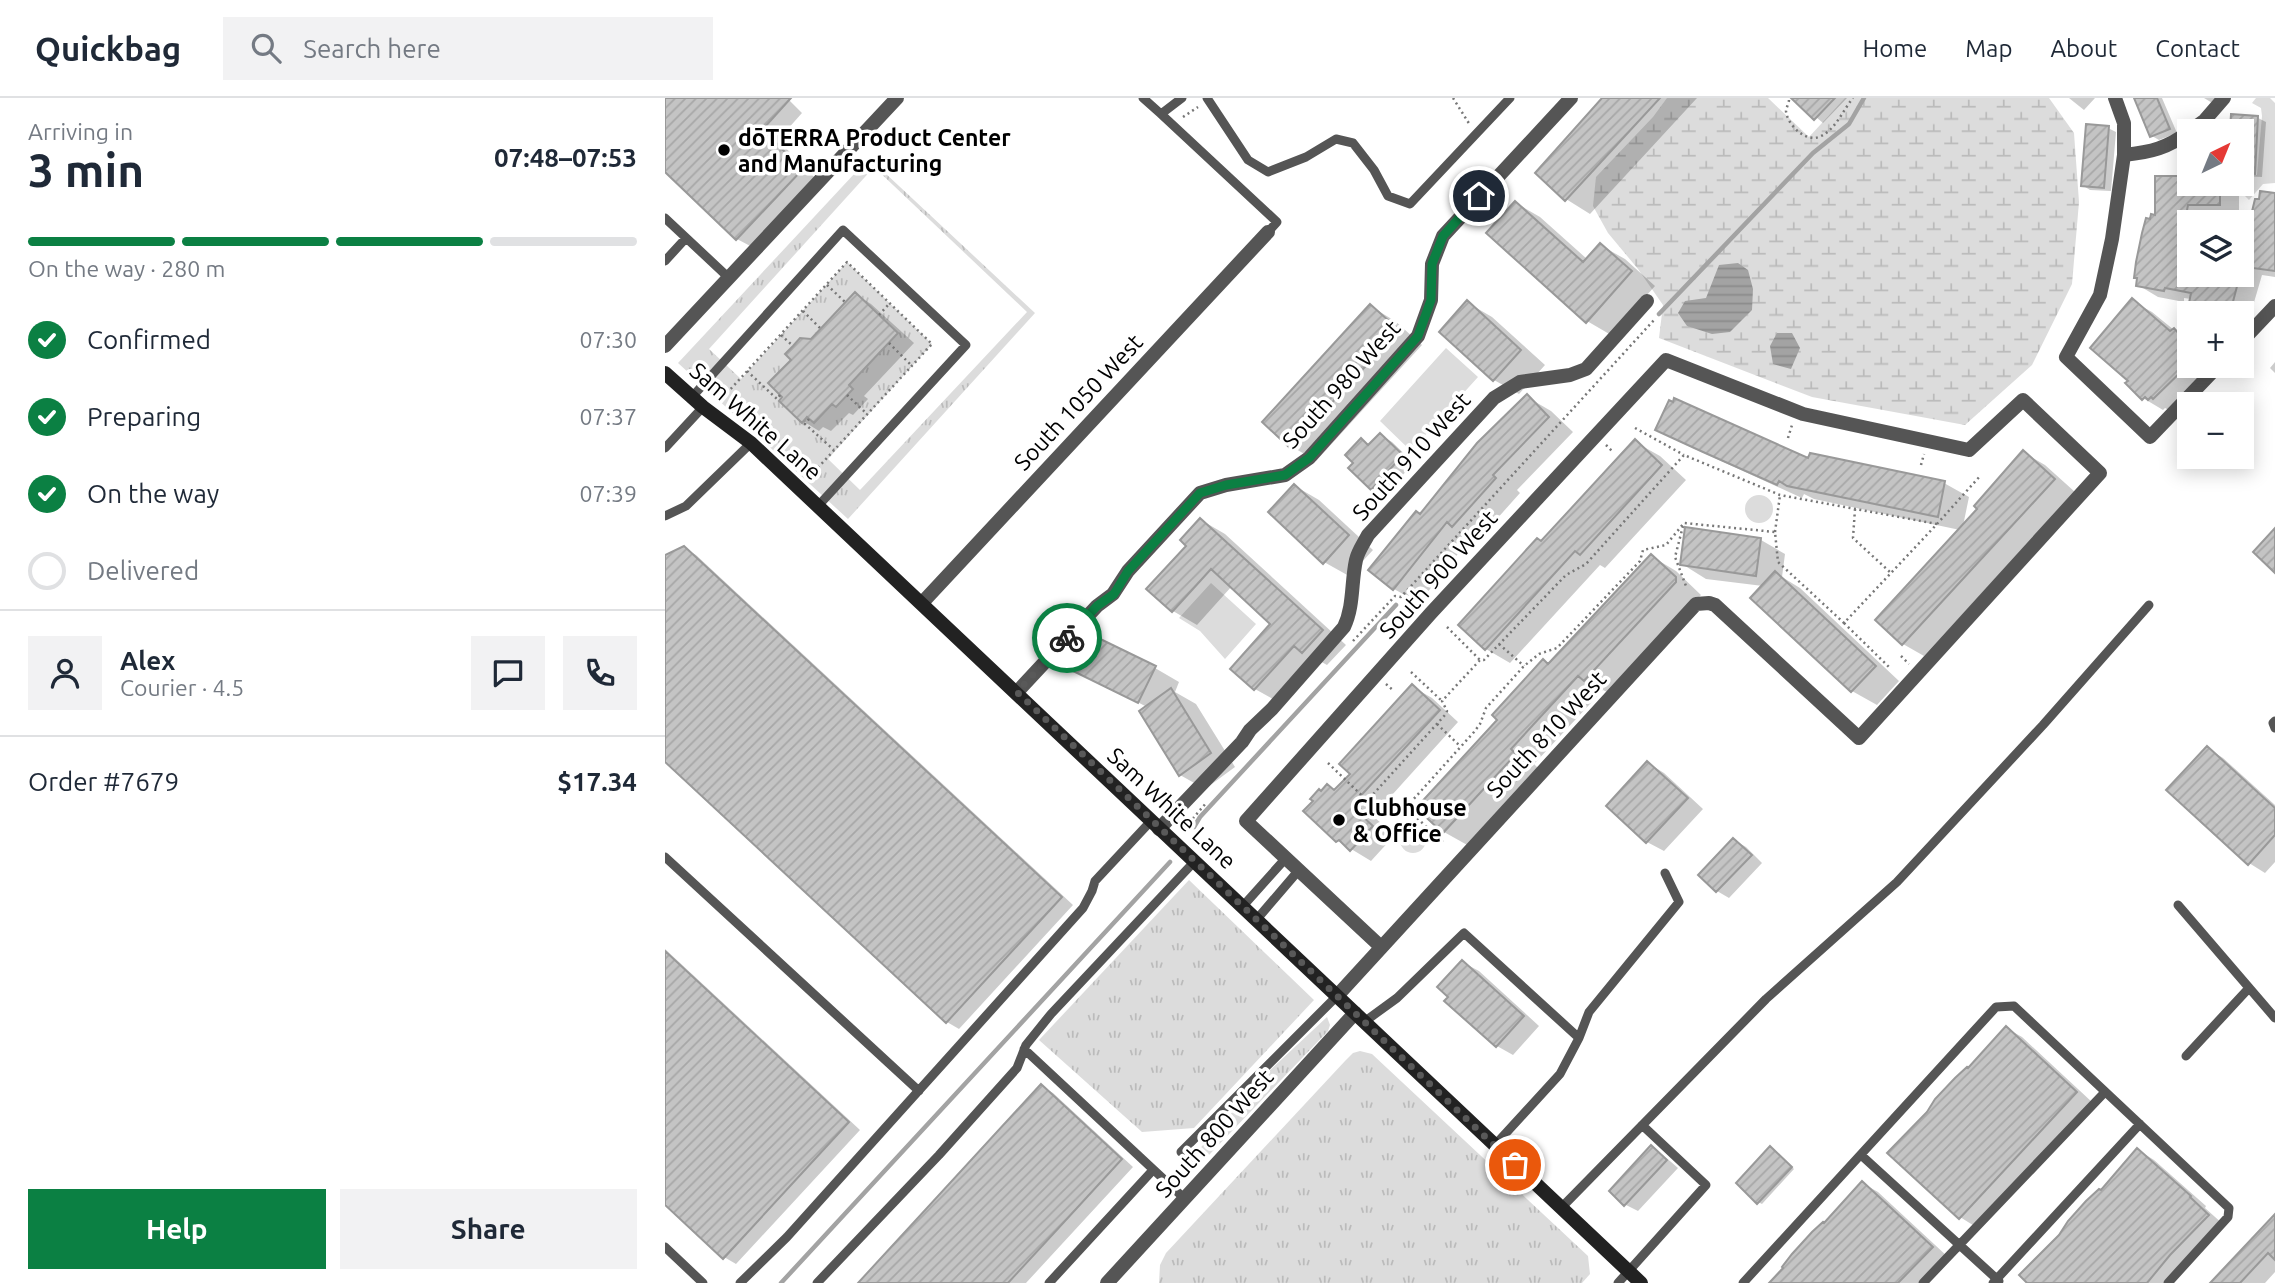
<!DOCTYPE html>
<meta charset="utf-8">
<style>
:root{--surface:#fff;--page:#f2f2f3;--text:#1f2937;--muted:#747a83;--line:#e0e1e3;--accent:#0b8043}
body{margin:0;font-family:Ubuntu,sans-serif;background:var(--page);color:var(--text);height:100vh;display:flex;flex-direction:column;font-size:26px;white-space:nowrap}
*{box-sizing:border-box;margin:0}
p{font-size:23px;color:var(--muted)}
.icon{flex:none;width:38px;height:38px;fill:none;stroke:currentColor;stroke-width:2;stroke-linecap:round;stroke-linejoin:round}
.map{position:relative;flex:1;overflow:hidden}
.panel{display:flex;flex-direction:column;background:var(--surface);width:665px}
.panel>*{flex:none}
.needle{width:46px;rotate:43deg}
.buttons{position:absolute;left:1512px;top:21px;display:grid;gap:14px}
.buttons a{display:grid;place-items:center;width:77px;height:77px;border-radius:0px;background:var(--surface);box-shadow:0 4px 18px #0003;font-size:35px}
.pin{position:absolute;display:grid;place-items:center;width:60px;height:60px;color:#fff;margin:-30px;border:4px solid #fff;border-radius:50%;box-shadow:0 2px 7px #0007}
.courier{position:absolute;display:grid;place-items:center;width:70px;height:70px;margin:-35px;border:5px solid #0b8043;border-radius:50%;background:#fff;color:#222;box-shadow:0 2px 9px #0007}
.overview em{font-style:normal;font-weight:600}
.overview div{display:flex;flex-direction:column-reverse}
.overview{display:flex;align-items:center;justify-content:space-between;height:119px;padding:0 28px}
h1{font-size:46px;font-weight:600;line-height:52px}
.bar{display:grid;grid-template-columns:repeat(4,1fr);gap:10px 7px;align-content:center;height:84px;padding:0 28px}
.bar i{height:9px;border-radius:5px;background:var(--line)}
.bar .current{background:var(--accent)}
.bar p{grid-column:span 4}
.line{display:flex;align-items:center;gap:18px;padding:0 28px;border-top:2px solid var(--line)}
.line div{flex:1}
.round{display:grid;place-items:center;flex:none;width:74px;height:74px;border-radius:0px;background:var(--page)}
ol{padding:0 28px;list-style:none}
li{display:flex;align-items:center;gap:21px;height:77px}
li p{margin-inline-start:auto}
li .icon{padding:7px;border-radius:50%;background:var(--accent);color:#fff;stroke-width:4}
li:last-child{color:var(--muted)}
li i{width:38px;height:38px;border:4px solid var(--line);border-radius:50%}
.primary-button{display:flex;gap:14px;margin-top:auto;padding:14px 28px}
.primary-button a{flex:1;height:80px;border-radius:0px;background:var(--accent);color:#fff;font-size:28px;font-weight:600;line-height:80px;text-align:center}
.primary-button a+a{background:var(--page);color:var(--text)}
header{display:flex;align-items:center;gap:42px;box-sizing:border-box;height:98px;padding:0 35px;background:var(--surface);border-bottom:2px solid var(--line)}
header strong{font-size:33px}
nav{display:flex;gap:38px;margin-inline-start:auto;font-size:24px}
.search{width:490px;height:63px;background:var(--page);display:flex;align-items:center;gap:18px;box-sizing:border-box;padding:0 24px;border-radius:0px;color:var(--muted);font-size:26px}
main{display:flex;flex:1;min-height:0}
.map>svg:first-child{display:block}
.grass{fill:url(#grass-tufts);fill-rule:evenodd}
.wetland{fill:url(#wetland-marsh)}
.park{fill:#dcdcdc}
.water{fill:url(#water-rules)}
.shadow{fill:#0003}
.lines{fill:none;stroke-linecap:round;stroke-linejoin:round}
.stream{stroke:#a3a3a3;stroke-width:4.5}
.building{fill:url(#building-hatch);stroke:#999;stroke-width:2}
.path{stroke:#777;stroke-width:2.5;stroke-dasharray:2 3.5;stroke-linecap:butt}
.lane{stroke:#555;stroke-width:9}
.street{stroke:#555;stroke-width:14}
.secondary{stroke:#222;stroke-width:14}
.done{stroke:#595959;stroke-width:7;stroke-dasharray:0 12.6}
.route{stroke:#0b8043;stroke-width:9}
.poi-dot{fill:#000;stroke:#fff;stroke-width:2.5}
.labels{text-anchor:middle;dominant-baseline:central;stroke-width:7;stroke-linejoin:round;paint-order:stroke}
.poi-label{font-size:23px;font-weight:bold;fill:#000;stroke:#fff;text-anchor:start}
.street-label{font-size:23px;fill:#000;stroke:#fff}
</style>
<header>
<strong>Quickbag</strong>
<div class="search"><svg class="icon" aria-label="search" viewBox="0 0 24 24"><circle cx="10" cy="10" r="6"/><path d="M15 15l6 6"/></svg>Search here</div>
<nav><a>Home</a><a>Map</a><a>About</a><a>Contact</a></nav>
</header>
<main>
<section class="panel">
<div class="overview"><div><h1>3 min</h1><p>Arriving in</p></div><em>07:48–07:53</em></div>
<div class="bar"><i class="current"></i><i class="current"></i><i class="current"></i><i></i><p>On the way · 280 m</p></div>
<ol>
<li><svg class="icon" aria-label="check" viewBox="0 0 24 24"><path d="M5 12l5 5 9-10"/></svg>Confirmed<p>07:30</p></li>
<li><svg class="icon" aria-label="check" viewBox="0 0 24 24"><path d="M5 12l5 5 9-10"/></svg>Preparing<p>07:37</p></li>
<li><svg class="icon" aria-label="check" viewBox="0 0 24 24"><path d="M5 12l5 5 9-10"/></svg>On the way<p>07:39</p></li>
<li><i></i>Delivered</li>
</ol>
<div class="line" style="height:126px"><a class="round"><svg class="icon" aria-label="person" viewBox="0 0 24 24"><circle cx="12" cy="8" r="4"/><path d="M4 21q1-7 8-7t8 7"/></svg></a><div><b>Alex</b><p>Courier · 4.5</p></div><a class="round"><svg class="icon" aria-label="chat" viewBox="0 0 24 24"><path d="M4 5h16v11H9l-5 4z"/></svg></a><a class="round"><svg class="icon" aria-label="phone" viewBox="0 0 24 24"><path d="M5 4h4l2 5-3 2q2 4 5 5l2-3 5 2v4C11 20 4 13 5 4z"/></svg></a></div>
<div class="line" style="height:91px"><div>Order #7679</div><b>$17.34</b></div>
<div class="primary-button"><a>Help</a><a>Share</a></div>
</section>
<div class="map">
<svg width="1610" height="1185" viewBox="0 0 1610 1185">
<defs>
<pattern id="grass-tufts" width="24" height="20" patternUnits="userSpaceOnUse" patternTransform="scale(1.75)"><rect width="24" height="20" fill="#dcdcdc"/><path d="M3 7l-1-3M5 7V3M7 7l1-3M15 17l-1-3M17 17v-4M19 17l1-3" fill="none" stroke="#bbb"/></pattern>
<pattern id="wetland-marsh" width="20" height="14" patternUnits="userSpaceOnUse" patternTransform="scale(1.75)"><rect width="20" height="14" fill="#dcdcdc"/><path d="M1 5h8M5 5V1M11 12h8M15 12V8" fill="none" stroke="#bbb"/></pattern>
<pattern id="water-rules" width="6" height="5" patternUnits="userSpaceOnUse" patternTransform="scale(1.75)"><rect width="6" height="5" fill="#a3a3a3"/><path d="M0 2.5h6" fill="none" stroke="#8b8b8b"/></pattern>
<pattern id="building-hatch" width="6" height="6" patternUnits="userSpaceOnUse" patternTransform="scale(1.75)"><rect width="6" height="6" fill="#c4c4c4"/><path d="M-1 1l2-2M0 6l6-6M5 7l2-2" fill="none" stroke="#a7a7a7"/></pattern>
</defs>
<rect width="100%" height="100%" fill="#fff"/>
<path class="grass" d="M204,60l166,155 -187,206 -170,-156zM209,69l153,145 -167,178 -32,-31 104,-115 -85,-82 -106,117 -32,-30zM190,194l43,41 -49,52 -13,22 -4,-3 -18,19 -7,-6 -6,5 -22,-21 3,-4 -14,-14 23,-23 -6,-6 15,-16 11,1z
M524,782l125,120 -120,128 -52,4 -103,-92z
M662,919l3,8 -2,6 -142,148 -7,-7 89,-100z
M695,953l12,3 216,202 2,18 -8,9h-423l1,-18 6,-12 179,-192 8,-8z"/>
<path class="wetland" d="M1002,0h101l41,39 36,-39h204l25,35 5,69 -7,82 -40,81 -67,60 -153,-28 -153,-59 4,-33 -25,-36 -30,-36 -15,-27 3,-29 57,-60z"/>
<path class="park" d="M1591,0h14l5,5v80l-12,1 -14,16 -16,-16h9v-8l15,-1 5,-59 -1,-8 -9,-5z
M781,250l32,29 -67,74 -31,-30z
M1080 411a14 14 0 1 1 28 0a14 14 0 1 1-28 0Z
M546,485l45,41 -31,35 -25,-28 -21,-13z
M735 742a13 13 0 1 1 26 0a13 13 0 1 1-26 0Z"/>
<path class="water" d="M1073,165l10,7 5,19 -1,21 -22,22 -18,2 -25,-8 -9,-13 7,-12 21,-3 13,-33z
M1112,235h15l8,15 -9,21 -18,-5 -3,-18z"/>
<path class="shadow" d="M0,0h122l15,15 -24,27 39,40 -63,68 -17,-9 -72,-69z
M940,0h92l-107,116 -24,-15z
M1134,0h48l-24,25 -27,-23z
M1404,0h26l-11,12z
M1470,0h27l15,35 -18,7 -7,-4z
M1539,0h15l-5,6z
M1568,18l25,2 8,4 -4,55 -20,-1v-45h-10z
M1443,30l8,4 -5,59 -21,-1 -8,-5z
M1492,80h32v6h41l9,5v26h-32l-1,7h-17v53h53v-10l3,2 11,-66 19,-6v82l-13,-2 -19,65 -1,-27h-53v53h23l-43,44 -4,-2 -2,2 -20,-12 -13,-17 2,-80 20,11 22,18 8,5 9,-36 -7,-1v4l-26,-5 -20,-12 19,-68z
M851,105l24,14 47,42 13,-14 25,14 30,27 -44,49 -24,-14z
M190,196l16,10 43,39 -50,53 4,3 -15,16 -4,-2 -18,18 -8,-4 -4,4 -16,-10 8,-80z
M803,205l24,14 53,48 -26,29 -25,-14z
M705,208l25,15 27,24 -106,116 -25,-15z
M1610,264v11l-5,-5z
M862,299l24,14 22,21 -56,58 3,3 -42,47 -6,-4 -53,67 -25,-14 -23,-19 50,-54z
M992,331l153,32 134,22 25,14 -6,29 61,-73 21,12 30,27 -151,164 -21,-12 57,-114 -146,-31 -10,-5 -2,4 -120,-55z
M715,337l12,7 22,21 -30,32 -12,-7 -17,-25 6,-23 9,5z
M970,344l25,14 26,24 -81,88 -5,-3 -90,98 -24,-14 56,-106z
M630,388l24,14 54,50 -24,26 -25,-14z
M536,422l24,14 121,111 -19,20 -9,-5 -38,43 -25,-14 18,-65 -41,-38 -35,39 -24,-14z
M1096,442l24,14 -3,23 18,11 99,93 -22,24 -25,-14 -89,-105 -57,-7 -24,-15z
M19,450l12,7 377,350 -114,124 -12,-7 -282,-262v-203z
M986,458l25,15 25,24 -92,98 -6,-3 -69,74 5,5 -70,77 -25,-14 -26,-24z
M490,570l24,14 -4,10 21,12 39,63 -30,22 -25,-14 -39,-64 6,-4 -72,-37z
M748,589l19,11 26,24 -85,94 9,8 -3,3 13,11 -21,23 -33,-20 -16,-48 6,-7 8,5 17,-17z
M1542,650l16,10 52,47v57l-10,11 -16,-10z
M983,665l16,10 39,36 -39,42 -17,-9 -39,-36z
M1069,742l12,7 16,16 -33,35 -12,-7z
M0,851l195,181 -124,134 -12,-7 -59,-54z
M797,864l17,9 60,55 -26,29 -16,-9 -47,-49z
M1341,930l16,9 71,66 -117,124 -16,-10 7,-148z
M376,988l12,7 80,74 -107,116h-166z
M986,1050l12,7 15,13 -40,43 -12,-6 -15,-14z
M1109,1052l20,19 -32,35 -4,-2z
M1473,1052l16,10 52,46 -1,2 19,17 -53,58h-141l71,-91z
M1197,1085l16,9 70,65 -25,26h-152z
M1610,1119v55l-10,11h-53z"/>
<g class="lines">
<path class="stream" d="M994,216l154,-161 36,-29 15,-26
M529,729l6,-10 196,-212
M116,1185l389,-421"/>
</g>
<path class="building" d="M0,0h126l-28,31 39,41 -66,70 -71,-68z
M937,0h58l-95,103 -30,-28z
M1126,0h44l-21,22z
M1469,0h23l13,31 -20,8z
M1566,16l27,2 -3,58 -13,-1v-42h-12z
M1421,26l23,2 -5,62 -23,-2z
M1490,78h34v8h31v21h-32l-7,36h2l-2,10h2l-4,20 10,4h51l-10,38h-43l4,-20 -26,-5 -1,3 -28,-5 1,-8h-3l2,-16 6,-29 4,-15 4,1 1,-5 4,1z
M1595,93l15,2v78l-30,-4 4,-43 6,-25h4z
M850,103l68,61 17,-19 32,28 -46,52 -100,-90z
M190,194l43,41 -49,52 4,4 -17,18 -4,-3 -18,19 -7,-6 -5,6 -23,-22 3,-4 -14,-14 23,-23 -6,-6 8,-8 7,-8 11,1z
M1467,200l38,33 4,-3 6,7 6,-20 3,1v48l-36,35 -2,-2 -3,3 -3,-3 -3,3 -17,-17 3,-2 -38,-33z
M802,202l54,50 -28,31 -54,-49z
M705,206l29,26 -109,118 -28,-26z
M862,296l22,23 -56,58 3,3 -44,49 -5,-5 -54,68 -25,-20 48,-59 4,3 57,-71z
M1009,300l134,60 2,-5 135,28 -7,36 -151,-31 -8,-5 -2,4 -74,-33 -48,-22 14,-30 4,2z
M715,335l23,22 -32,35 -23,-22 5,-5 -8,-8 16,-17 7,7z
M970,341l27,26 -82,90 -5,-4 -90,99 -27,-25 79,-87 4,3z
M1358,352l32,29 -153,166 -27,-25 102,-111 -3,-3z
M629,386l55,51 -26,29 -55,-52z
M535,420l123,112 -21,23 -8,-7 -40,44 -24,-21 40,-45 -59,-55 -39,43 -26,-23 40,-43 -6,-6z
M1020,429l76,11 -5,38 -76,-11z
M1610,430v45l-22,-21z
M19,448l378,351 -116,126 -281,-261v-207z
M986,456l25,23v5l-92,99 -6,-5 -67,73 5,5 -73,79 -27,-25 81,-88 -5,-5 51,-56 5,5z
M1110,473l101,95 -25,26 -101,-94z
M425,536l66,32 -18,37 -65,-32z
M747,586l28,26 -86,93 9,8 -3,3 13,12 -23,25 -11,-11 -3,2 -33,-31 10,-10 -3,-2 9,-10 2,2 6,-7 7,6 16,-16 -11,-10z
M506,590l40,65 -32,23 -40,-65z
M1542,648l68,62v27l-27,30 -82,-75z
M982,663l41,37 -42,45 -40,-37z
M1068,740l19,17 -36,37 -18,-17z
M0,853l184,171 -126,137 -58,-54z
M797,862l62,56 -28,31 -52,-46 4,-4 -11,-10z
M1341,928l71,66 -118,127 -72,-66 40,-41 8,-13 20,-21 12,-11 1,1z
M376,986l81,75 -114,124h-150z
M986,1047l16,15 -43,46 -15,-15z
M1105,1048l22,21 -35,37 -21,-21z
M1472,1050l54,48 -1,1 19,18 -39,40 -23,28h-120l-8,-8 40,-40 9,-14 18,-20 13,-12 2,1z
M1197,1083l71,66 -35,36h-129l14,-15 -1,-1 10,-13 20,-22 11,-10 1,1z
M1610,1116v46l-7,-7 -28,30h-30z"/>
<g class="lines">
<path class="path" d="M788,0l17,27
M1124,2c0,2 -3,9 -3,11 1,14 21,33 35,25 15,-7 22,-26 32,-38
M518,19l15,-10
M162,187l18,17
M138,213l18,18
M214,217l10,-11
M116,237l12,11
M224,245l22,22
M82,273l30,28 3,-4
M62,295l120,-131 85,82 -119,129
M182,297l20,19
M144,321l-4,5 29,26
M970,330l49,27
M1123,340l4,-13
M941,347l7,7
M1256,367l3,-11
M1190,411l-2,29 38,35
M1272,426l44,-49
M1018,428l-8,31 11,29
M1110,434l5,-37
M1179,525l46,45
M782,529l33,33
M688,543l42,-45 6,1 253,-277
M834,546l25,22
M1236,558l8,8
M746,574l31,29
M721,586l8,7
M772,626l23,22
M663,665l51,49 6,1 20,-6 6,-5 63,-70 6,-8 6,-16 38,-42 15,-12 18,-6 83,-87 3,-11 23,-5 18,-22 91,9 3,30 66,61 93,-99 -157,-29 -96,-40 -98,109 -20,11 -82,85h-4l-38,41 5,10 -2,4 -78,86
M844,675l8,8
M740,709l39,36
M517,733l25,-29"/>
<path class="lane" d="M478,0l18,16 21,-16
M542,0l41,62 20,12 38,-15 30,-18 17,4 21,27 14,26 22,8 100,-106
M496,16l116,108 -9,10
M0,120l64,60
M0,163l21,-23
M27,299l151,-167 123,115 -148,161
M0,350l38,-41
M0,418l21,-10 65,-63
M1610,623l-2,2 2,5
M0,759l254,234
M1513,807l97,113
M578,808l43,-48
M592,821l42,-49
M699,924l33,-24 67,-65 115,105 -19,36 -65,71
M914,940l10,-26 90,-110 -14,-29
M359,951l161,150
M1521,958l63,-68
M516,1054l155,-155
M1196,1057l138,126
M896,1110l205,-209 131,-117 146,-157 106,-120
M0,1149l38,36
M75,1185l47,-46 296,-329 9,-17 3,-10 56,-60
M152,1185l122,-128 78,-87 9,-23 25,-31 143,-152
M384,1185l104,-113
M953,1185l88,-98 -64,-60
M1078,1185l253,-276 18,-1 215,202 -1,9 -60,66
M1258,1185l182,-191
M1328,1185l147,-159"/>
<path class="street" d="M1450,0l9,25v32l-12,84 -12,56 -34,62 84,80 68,-71
M1525,33l14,-10 20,-23
M1459,57c28,-3 43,-7 65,-23
M1577,243l33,-35
M0,248l232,-248
M257,505l346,-371
M352,594l80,-86 16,-12 15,-23 72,-78 26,-8 59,-10 24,-17 109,-122 13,-36 1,-36 11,-28 128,-138
M494,731l83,-87 8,-12 22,-21 72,-82c10,-21 7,-44 12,-67 2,-9 8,-17 12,-25l126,-137 26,-16 50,-7 16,-6 61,-68
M671,899l360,-393 13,-1 6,2 144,133 241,-265 -77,-73 -54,50 -166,-36 -137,-54 -235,253 -185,208 134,125
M442,1185l248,-270"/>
<path class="secondary" d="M0,275l38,34 48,36 890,840"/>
</g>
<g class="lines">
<path class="done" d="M402,540l-50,54 498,473"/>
<path class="route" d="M402,540l30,-32 17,-12 14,-23 72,-78 26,-8 59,-10 24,-17 109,-122 13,-36 1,-36 11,-28 36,-40"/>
</g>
<g class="poi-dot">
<circle cx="59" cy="52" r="7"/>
<circle cx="674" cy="722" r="7"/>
</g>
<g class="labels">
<g class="poi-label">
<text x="73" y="39">dōTERRA Product Center<tspan x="73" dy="26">and Manufacturing</tspan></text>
<text x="688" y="709">Clubhouse<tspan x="688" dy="26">&amp; Office</tspan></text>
</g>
<g class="street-label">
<text transform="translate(676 286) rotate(-48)">South 980 West</text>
<text transform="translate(413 304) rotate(-47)">South 1050 West</text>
<text transform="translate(91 323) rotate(41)">Sam White Lane</text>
<text transform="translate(746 358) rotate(-48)">South 910 West</text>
<text transform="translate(773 476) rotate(-48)">South 900 West</text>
<text transform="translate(881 636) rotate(-47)">South 810 West</text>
<text transform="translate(507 710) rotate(43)">Sam White Lane</text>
<text transform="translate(549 1035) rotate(-48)">South 800 West</text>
</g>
</g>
</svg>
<div class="buttons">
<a><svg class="needle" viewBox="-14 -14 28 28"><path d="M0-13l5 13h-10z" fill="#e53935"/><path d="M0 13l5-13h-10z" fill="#747a83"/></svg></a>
<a><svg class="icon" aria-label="layers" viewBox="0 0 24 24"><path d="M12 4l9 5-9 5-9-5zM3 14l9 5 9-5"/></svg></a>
<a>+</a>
<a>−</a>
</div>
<div class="pin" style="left:850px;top:1067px;background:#ea580c"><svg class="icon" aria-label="bag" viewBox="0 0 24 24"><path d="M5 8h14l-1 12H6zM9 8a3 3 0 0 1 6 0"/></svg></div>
<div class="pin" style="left:814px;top:98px;background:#1f2937"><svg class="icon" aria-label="home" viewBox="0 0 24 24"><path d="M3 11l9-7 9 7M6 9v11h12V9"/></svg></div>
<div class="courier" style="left:402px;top:540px"><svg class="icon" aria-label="bike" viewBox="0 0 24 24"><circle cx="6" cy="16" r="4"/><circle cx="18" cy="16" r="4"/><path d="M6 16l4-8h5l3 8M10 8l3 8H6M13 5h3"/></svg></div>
</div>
</main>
